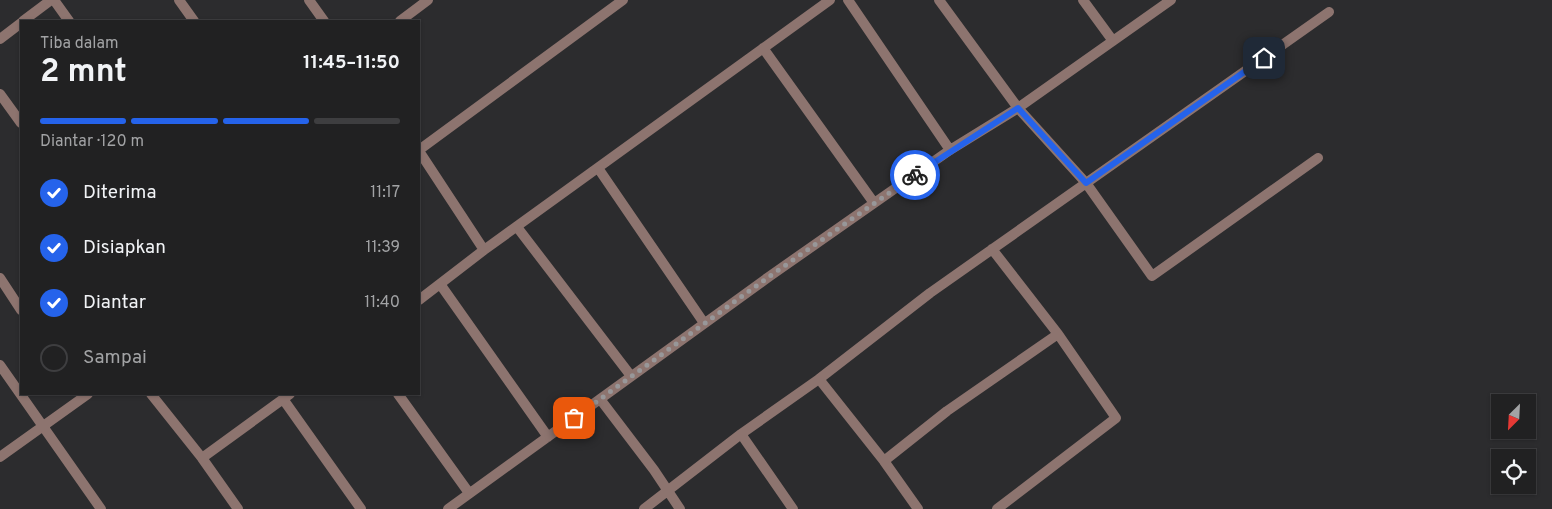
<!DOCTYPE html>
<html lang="id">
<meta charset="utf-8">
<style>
:root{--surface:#212122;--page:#2d2e2f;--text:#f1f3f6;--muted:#a2a3a5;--line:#3e3e40;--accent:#2563eb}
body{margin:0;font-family:Overpass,sans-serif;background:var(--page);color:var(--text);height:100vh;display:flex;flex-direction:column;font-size:19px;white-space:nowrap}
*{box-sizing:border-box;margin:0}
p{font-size:16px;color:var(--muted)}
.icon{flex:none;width:28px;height:28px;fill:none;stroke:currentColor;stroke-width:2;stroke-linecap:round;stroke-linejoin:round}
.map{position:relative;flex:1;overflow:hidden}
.panel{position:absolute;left:20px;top:20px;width:400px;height:375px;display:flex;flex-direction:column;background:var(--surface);border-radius:0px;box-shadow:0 1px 4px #0004,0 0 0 1px var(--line)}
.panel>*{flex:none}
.needle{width:32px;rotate:204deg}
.controls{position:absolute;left:1491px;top:394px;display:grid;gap:10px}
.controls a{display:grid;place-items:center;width:45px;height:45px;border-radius:0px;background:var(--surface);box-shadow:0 1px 4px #0004,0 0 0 1px var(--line);font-size:25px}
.pin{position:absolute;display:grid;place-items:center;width:42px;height:42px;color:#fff;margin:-21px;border-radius:10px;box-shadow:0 2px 8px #0006}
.courier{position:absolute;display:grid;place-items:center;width:50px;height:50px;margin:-25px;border:4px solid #2563eb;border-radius:50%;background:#fff;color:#222;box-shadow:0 1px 6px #0007}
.head em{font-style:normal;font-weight:700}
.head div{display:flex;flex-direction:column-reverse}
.head{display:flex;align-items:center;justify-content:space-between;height:85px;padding:0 20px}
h1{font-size:32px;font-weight:700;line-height:38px}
.bar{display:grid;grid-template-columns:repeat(4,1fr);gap:8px 5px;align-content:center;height:60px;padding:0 20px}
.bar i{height:6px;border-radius:4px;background:var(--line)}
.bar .on{background:var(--accent)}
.bar p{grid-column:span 4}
ol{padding:0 20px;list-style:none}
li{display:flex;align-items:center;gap:15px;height:55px}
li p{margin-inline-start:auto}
li .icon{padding:5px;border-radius:50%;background:var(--accent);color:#fff;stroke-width:4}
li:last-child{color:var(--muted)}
li i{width:28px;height:28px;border:2px solid var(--line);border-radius:50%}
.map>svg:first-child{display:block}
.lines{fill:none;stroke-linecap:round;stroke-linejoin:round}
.minor{stroke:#8d746f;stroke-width:10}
.done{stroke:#989799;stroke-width:5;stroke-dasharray:0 9}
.route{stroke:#2563eb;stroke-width:6}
</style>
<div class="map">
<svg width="1552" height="509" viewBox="0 0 1552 509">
<rect width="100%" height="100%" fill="#2c2c2e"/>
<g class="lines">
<path class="minor" d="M54,0l15,21
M179,0l15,21
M309,0l15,21
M848,0l102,150
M939,0l79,108 68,75 66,93 166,-118
M1083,0l30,41
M23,21l28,-21
M400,21l28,-21
M0,39l21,-16
M763,48l111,155
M0,94l21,29
M419,150l204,-150
M419,151l65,99
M598,168l106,155
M517,227l114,149
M992,249l66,85 58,84 -119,91
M0,278l21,32
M440,284l108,153
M419,300l65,-50 346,-250
M0,365l101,144
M819,379l65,82 34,48
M151,394l51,64 36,51
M398,394l71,99
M283,399l78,110
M600,399l54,71 26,39
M741,434l52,75
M0,457l88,-63
M202,458l88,-64
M884,461l63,-50 111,-77
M448,509l322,-233 180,-126 68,-42 153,-108
M644,509l97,-75 78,-55 111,-86 399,-281"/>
</g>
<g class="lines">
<path class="done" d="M574,418l196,-142 145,-101"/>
<path class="route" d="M915,175l103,-67 68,75 178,-125"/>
</g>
</svg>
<div class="controls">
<a><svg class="needle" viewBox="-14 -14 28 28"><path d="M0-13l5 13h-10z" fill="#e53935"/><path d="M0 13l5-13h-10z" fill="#a2a3a5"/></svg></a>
<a><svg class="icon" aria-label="locate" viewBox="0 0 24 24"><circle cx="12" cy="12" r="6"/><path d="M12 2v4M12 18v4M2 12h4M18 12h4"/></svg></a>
</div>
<div class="pin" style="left:574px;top:418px;background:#ea580c"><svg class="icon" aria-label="bag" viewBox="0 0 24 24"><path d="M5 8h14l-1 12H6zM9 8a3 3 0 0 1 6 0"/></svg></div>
<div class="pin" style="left:1264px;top:58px;background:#1f2937"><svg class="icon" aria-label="home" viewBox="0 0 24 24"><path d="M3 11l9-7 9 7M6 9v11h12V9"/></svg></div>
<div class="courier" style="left:915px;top:175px"><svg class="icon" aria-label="bike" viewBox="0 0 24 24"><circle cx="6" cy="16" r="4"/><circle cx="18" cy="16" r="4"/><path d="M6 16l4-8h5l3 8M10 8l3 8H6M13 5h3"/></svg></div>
<section class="panel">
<div class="head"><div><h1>2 mnt</h1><p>Tiba dalam</p></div><em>11:45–11:50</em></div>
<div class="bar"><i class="on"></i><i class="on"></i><i class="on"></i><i></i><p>Diantar · 120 m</p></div>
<ol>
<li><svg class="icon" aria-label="check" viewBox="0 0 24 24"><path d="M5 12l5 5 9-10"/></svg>Diterima<p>11:17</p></li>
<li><svg class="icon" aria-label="check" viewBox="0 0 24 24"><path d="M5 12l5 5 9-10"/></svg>Disiapkan<p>11:39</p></li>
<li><svg class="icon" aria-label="check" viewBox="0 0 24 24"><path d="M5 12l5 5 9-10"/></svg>Diantar<p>11:40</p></li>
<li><i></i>Sampai</li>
</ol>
</section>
</div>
